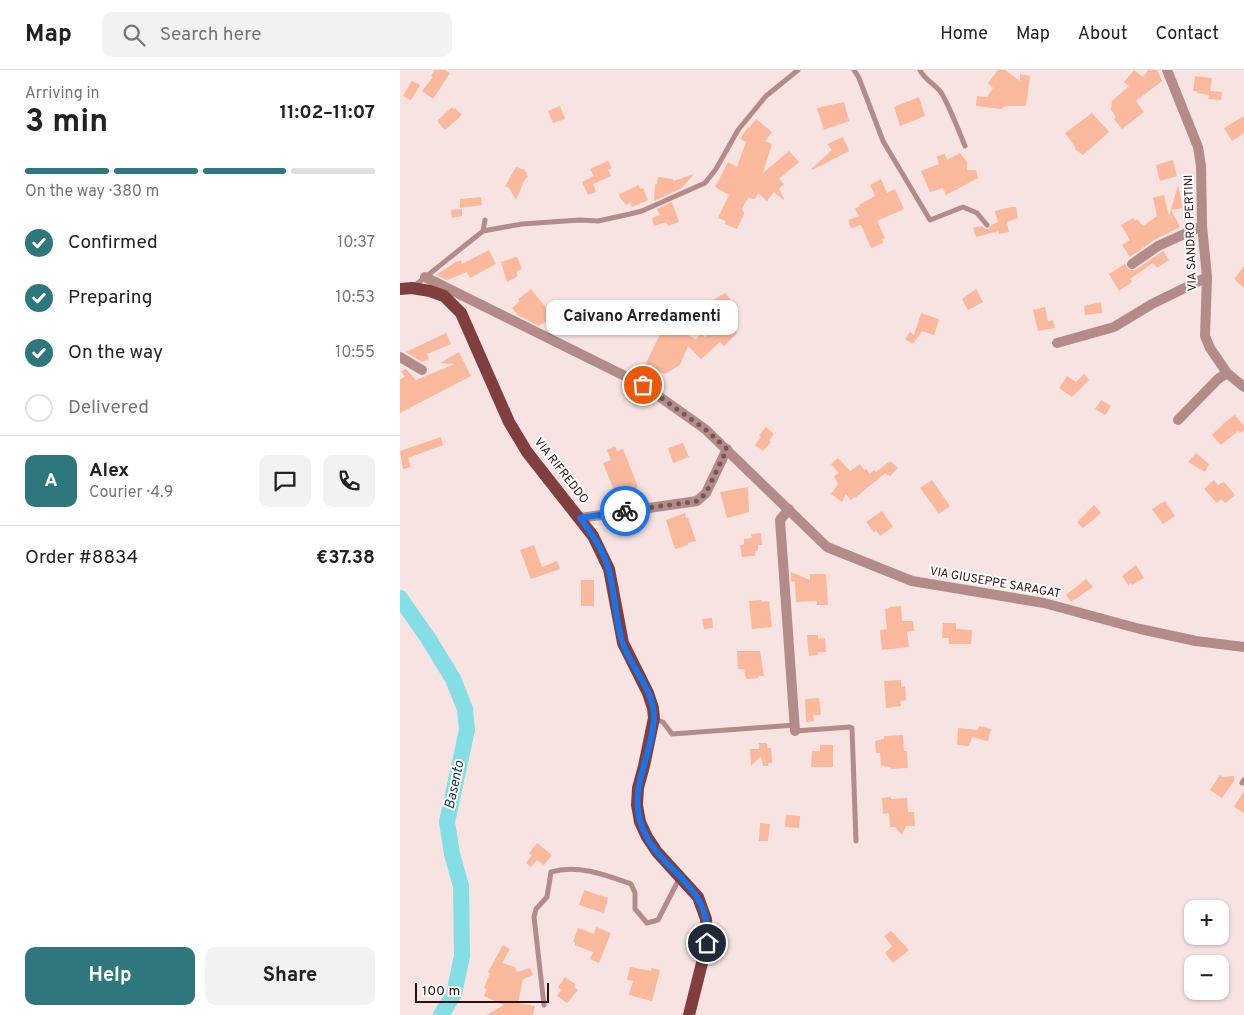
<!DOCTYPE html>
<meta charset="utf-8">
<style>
:root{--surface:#fff;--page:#f2f2f2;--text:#222;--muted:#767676;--line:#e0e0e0;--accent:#2e777d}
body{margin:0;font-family:Overpass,sans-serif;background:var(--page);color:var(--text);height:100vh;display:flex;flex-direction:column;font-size:19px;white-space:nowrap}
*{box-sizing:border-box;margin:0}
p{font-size:16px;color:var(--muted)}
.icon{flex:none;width:28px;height:28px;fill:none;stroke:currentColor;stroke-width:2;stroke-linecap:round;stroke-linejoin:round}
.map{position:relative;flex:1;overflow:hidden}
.sheet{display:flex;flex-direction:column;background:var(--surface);width:400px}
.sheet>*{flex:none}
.fabs{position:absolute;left:784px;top:830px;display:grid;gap:10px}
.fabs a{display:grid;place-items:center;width:45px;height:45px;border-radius:10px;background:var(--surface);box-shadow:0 1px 4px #0004;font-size:25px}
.scale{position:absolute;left:15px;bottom:12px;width:134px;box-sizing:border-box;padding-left:5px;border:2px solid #2f0e0e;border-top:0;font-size:14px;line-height:18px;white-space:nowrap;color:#2f0e0e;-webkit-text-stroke:4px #fff;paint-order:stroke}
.pin{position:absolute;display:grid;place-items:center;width:42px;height:42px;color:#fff;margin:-21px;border:2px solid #fff;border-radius:50%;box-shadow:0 1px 5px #0007}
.courier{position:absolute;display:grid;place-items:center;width:50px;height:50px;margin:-25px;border:4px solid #1a73e8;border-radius:50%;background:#fff;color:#222;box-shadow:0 1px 6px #0007}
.bubble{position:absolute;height:35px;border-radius:10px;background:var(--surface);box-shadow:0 1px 4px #0004;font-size:16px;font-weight:700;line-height:35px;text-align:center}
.overview em{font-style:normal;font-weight:700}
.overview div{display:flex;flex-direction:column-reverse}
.overview{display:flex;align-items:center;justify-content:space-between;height:85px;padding:0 25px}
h1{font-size:32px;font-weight:700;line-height:38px}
.bar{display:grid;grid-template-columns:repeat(4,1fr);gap:8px 5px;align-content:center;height:60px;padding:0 25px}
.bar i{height:6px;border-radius:4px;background:var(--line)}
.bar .current{background:var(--accent)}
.bar p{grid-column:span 4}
.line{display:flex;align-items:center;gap:12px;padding:0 25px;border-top:1px solid var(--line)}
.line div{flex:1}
.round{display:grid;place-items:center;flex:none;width:52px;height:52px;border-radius:10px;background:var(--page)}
ol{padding:0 25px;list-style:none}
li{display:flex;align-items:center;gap:15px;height:55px}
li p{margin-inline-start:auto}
li .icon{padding:5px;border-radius:50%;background:var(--accent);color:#fff;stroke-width:4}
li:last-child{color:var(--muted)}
li i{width:28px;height:28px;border:2px solid var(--line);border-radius:50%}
.button{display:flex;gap:10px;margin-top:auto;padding:10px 25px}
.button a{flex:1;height:58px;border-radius:10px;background:var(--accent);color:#fff;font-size:20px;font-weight:700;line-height:58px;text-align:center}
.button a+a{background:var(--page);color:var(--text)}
header{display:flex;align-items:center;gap:30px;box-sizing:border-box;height:70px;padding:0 25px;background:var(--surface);border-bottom:1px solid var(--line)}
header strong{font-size:24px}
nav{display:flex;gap:28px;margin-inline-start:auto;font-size:18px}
.search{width:350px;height:45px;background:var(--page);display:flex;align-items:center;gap:12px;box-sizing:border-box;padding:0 18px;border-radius:10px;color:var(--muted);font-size:19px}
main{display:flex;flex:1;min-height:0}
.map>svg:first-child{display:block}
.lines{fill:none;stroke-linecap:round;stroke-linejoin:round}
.river{stroke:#83dee5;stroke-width:16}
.building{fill:#fab89d}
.lane{stroke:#b38c8a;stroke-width:5}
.street{stroke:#b38c8a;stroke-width:10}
.primary{stroke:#803f3e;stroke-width:12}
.done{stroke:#755958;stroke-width:5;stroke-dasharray:0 9}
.route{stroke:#1a73e8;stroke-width:6}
.labels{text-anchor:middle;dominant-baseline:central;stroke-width:4;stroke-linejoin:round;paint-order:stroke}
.street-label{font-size:12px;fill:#2f0e0e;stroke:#fff}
.water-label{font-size:14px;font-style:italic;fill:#143f42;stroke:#fff}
</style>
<header>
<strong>Map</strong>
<div class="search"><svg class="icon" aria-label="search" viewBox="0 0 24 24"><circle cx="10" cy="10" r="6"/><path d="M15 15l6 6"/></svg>Search here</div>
<nav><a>Home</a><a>Map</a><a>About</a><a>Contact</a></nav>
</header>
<main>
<section class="sheet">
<div class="overview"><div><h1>3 min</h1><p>Arriving in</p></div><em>11:02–11:07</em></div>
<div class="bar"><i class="current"></i><i class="current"></i><i class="current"></i><i></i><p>On the way · 380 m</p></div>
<ol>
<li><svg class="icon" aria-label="check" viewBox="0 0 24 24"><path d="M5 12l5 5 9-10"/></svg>Confirmed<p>10:37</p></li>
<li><svg class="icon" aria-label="check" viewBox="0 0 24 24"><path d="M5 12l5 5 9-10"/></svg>Preparing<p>10:53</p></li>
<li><svg class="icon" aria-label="check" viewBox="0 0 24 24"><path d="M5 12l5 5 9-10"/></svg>On the way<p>10:55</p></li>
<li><i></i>Delivered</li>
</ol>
<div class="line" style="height:90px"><b class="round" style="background:var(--accent);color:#fff">A</b><div><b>Alex</b><p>Courier · 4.9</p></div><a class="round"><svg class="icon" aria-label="chat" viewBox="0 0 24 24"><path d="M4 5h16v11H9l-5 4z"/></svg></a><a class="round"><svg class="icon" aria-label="phone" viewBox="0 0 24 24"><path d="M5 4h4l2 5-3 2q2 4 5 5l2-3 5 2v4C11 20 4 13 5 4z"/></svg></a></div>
<div class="line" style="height:65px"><div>Order #8834</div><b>€37.38</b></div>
<div class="button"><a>Help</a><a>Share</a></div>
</section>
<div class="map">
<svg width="844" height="945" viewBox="0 0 844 945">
<rect width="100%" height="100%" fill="#f7e3e2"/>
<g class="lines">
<path class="river" d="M0,528l28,40 25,41 12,30 2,21 -20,92 5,32 9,32 1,70 -8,38 -13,21"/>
</g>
<path class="building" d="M35,0h10l5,3 -17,26 -11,-8 11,-14 -2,-1z
M598,0h7l15,11v-7l10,2 -4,30h-20l-3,1 -1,2 -26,-3 1,-10 10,1 6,-9 -5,-5z
M734,0l9,7 5,-7h9l5,11 -26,20 8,11 -22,17 -8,-10 2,-2 -5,-7 1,-9 17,-15 -5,-4z
M795,6l17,2 -2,13 12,1 -1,8 -13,-1 1,-4 -12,-2v-2h-4z
M12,11l8,4 -9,15 -8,-4z
M519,27l6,19 -25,10 -6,-19z
M444,32l5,19 -25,9 -7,-22z
M160,36l5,13 -12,4 -5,-12z
M52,37l2,2 1,-1 7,7 -17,15 -8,-9z
M692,43l17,19 -26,23 -8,-6 1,-1 -11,-15z
M844,46v17l-12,8 -8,-13z
M356,49l16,13 -7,9 7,3 -9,29 26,-22 10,11 -20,17 5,5 -5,5 6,12 -11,-9 -7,9 -9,-8 -3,6 -7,-1 -6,10 2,6 -7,15 -12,-5 1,-3 -8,-3 11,-23 -14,-8 13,-25 9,5 9,-25 -6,-3 8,-12 1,1z
M443,67l6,14 -37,19 -1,-1 21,-19 -5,-6z
M560,83l7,9v8h9l2,8 -32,17 -3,-7 -13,4 -9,-21 18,-7 -2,-8 8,-2 2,6z
M773,90l4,16 -17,5 -4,-16z
M208,91l4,7 -4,2 3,6 -18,8 3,8 -8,3 -6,-13 12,-6 -4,-7z
M116,97l9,3 3,7 -3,2 -9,21 -7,-12 -4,-2z
M294,104l-12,14 -28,13 1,-17h2l1,-7 15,2 1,2z
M481,109l6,14 8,-4 9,20 -27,12 8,17 -3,1 1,4 -12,5 -10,-23 -10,3 -3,-8 11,-4 -4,-7 5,-3 -1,-1 16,-9 -5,-11z
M239,115l1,4 3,-1 5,12 -16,7 -2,-5 -4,3 -8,-10z
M778,115l5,23 -12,2 9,17 -26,13 -24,17 -8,-12 8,-5 -9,-15 12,-7 2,3 2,-2 6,7 14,-10 -4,-18 11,-3 5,21z
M81,127l1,8 -22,3v-9z
M272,132l7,20 -11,4 -2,-4 -12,4 -2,-8 8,-3 -3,-6z
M611,137h5l2,11 -11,4 2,10 -10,2v-3l-23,6 -3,-9 9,-2 3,3h4l2,-4 7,-3 -3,-11z
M62,139v7l-10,2 -1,-8z
M89,180l7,14 -26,14 -3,-6 -20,8 -11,-5 18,-12 7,-3 1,4z
M763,181l6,9 -12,8 -4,-5 -23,16 2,3 -13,9 -10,-17 16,-10 4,6h6z
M117,187l5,12 -6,3 2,4 -11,6 -6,-20z
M844,196v22l-10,-9z
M131,219l16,20 1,-1 6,8 -15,10 -21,-11 -6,-7 8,-7 -2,-2z
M576,219l7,13 -15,8 -6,-11z
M325,223l6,7 -4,3 2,2 -6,5 -10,-10z
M701,232l1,11 -17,2 -1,-9z
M645,237l3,15 5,-2 2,8 -17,3 -5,-21z
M521,243l18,6 -5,16 -12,-4 -9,13 -8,-5 5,-7 4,3z
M267,250l14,7 -1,4 16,8 5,-5 4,3 4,-4 2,2 9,-10 5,5 9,-3 3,6 -13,13 -4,-4 -19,17 -13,-13 -8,19 -15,9 -20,-9z
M46,263l5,11 -24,10 2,5 -7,3 -16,-10z
M59,282l12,24 -71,37v-34l5,-2 -4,-6 5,-2 10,11 39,-16 -15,-1z
M684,304l5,6 -17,17 -13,-9 8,-12 9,6z
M701,330l10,6 -6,9 -10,-6z
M835,345l9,11v4l-4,3 -2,-2 -17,14 -9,-10 13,-13z
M366,357l8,7 -5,6 2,2 -8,9 -8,-6 6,-8 -2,-2z
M41,367l2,8 -35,13 3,9 -8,2 -3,-18z
M283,373l6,14 -16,6 -5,-15z
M215,376l2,5 6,-2 15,38 -14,6 -1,-6 -9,3 -11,-27 8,-3 -4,-10z
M796,383l13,11 -4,8 -17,-10z
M438,388l12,13 10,-7 4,6 2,-1 4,5 4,-4 2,2 14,-11 8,7 -8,8 -5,-3 -30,25 -1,-1 -3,3 -5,-6 -4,8 -11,-8 7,-10 -4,-8 5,-3 -8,-9z
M532,410l18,26 -11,8 -19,-26z
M814,410l4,5 6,-3 11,13 -10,8 -4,-4 -4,4 -12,-13v-2z
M348,417l1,25 -22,6 -7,-26z
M765,431l10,15 -12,8 -11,-15z
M694,435l7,8 -18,15 -6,-6z
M482,441l11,16 -13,9 -4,-6 -2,2 -8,-10z
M285,443l1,5h2l8,23 -8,2v2l-13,4 -9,-29z
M361,463l1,12h-4v5l-3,1v5l-13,1 -2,-12 4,-1v-5l8,-1 -1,-4z
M134,475l8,22 15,-6 3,8 -29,10 -11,-29z
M736,495l8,13 -12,7 -1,-2 -3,2 -6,-9z
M391,502l19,8v-6h16l2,31h-11v-4l-21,1 -1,-20 -4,-1z
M584,505h9l5,4 -5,7 -9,-5z
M686,509l7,8 -22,15 -5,-7z
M181,510h13v26h-13z
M362,530v2l7,-1 3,26 -20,2 -3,-28z
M501,536l1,15h11l1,10 -7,1 2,15 -27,3 -2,-20 7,-1 -2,-20 5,-1v-1z
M312,548l1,10 -9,1 -2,-10z
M543,553h13v6l16,1 -1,14h-22v-6h-7z
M407,565h11v4l7,-1 1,14h-8v3l-9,1z
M337,581h23l4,25h-6v2l-12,1 -2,-10h-6z
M501,610v7l4,-1 1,14 -6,1 1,5 -15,2 -2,-27z
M419,628l2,17h-8l1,6 -8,1 -1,-23z
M579,656l12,3 -3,12 -16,-4 -3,9 -12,-1 1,-17 20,2z
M503,665l1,16h3l1,17 -17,1v-2l-10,-1 -1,-13h-4l-1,-12 9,-2v-3z
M359,673h8v5h4l1,15h-4v3h-5l-2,-10 -10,10 -1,-17h9z
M420,675h13v22h-22l1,-16h8z
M820,705l3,2 11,-1v5l-12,17 -12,-8z
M844,721v22l-10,-6z
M491,727v2l16,-1 1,14h6l1,14h-9l-4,9 -7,-8h-5l-1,-14 -6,1 -1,-16z
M386,745l14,1 -1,12 -14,-1z
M360,753l10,1 -2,17h-9z
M137,773l15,12 -8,10 -7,-5 -6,7 -5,-4 6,-8 -3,-2z
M184,820l24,8 -4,15 -25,-8z
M196,857l15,6 -12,30 -9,-4 3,-7 -18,-7v-3h-2l5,-14 16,6z
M491,861l18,19 -16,13 -8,-10 7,-7 -8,-10z
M103,875l7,4 -8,14 13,4 2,5 13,-4 3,7 -10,4 -5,24 17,3 -2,9h-46l17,-10 -20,-9 3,-7 -3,-1 6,-15 -2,-1z
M230,897l21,4v-3l9,2 -8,31 -23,-6 4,-14 -6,-1z
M165,907l10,7 -1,3 4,3 -11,13 -10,-7 4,-6 -3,-3z"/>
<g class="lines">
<path class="lane" d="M454,0l5,8 24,63 47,79 33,-13 14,6 10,12
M520,0c4,10 16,14 22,24 9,16 16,35 23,52
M85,150l-2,11 39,-7 58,-4 18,1 32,-7 12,-3 63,-28 11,-14 22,-39 28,-34 32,-26
M13,217l70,-56
M254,649l9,3 9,12 123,-9
M395,661l55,-4 2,1 4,113
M842,713l2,-3
M144,935l-10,-88 2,-8 11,-12 4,-25c27,-8 55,3 80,12l4,9v16l12,14 11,-3 22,-43"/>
<path class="street" d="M767,0l31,77 3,19 1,60 5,51 -2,59 5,12 17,25 17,14
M732,194l26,-18 44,-20
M25,207l218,108 62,44 122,118 85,34 132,22 96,26 56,12 48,6
M657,273l57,-16 38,-23 55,-27
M0,287l22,13
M778,350l40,-41 9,-6
M389,439l-9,11 15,211
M180,448l117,-17 9,-8 21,-44"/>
<path class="primary" d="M0,219l12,-1 18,3 14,5 17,17 48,109 18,30 66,84 16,33 14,74 25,50 5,15 1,10 -10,48 -6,22 -1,17 3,17 7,15 10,15 41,45 8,22 1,24 -18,72"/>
</g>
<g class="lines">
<path class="done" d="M225,441l73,-10 8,-8 21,-44 -22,-20 -62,-44"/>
<path class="route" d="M225,441l-45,7c12,16 24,33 29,53 6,23 6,47 13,70 8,26 32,48 32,76 -1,36 -24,68 -14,104 15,51 73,60 67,122"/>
</g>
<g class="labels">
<g class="street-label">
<text transform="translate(791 163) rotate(-92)">VIA SANDRO PERTINI</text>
<text transform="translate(161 401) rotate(52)">VIA RIFREDDO</text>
<text transform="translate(595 513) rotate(10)">VIA GIUSEPPE SARAGAT</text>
</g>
<g class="water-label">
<text transform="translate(55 715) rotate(-78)">Basento</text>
</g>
</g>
</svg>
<div class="fabs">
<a>+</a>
<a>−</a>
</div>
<div class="scale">100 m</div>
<div class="pin" style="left:243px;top:315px;background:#ea580c"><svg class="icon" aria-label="bag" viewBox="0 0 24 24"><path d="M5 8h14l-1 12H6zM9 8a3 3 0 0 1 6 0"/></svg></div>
<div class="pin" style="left:307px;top:873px;background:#1f2937"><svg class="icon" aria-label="home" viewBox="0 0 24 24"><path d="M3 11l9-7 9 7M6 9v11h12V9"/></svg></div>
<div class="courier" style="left:225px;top:441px"><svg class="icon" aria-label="bike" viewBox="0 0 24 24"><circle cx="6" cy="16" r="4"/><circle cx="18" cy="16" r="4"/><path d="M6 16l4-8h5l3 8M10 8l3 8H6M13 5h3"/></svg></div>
<div class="bubble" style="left:146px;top:230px;width:192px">Caivano Arredamenti</div>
</div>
</main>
